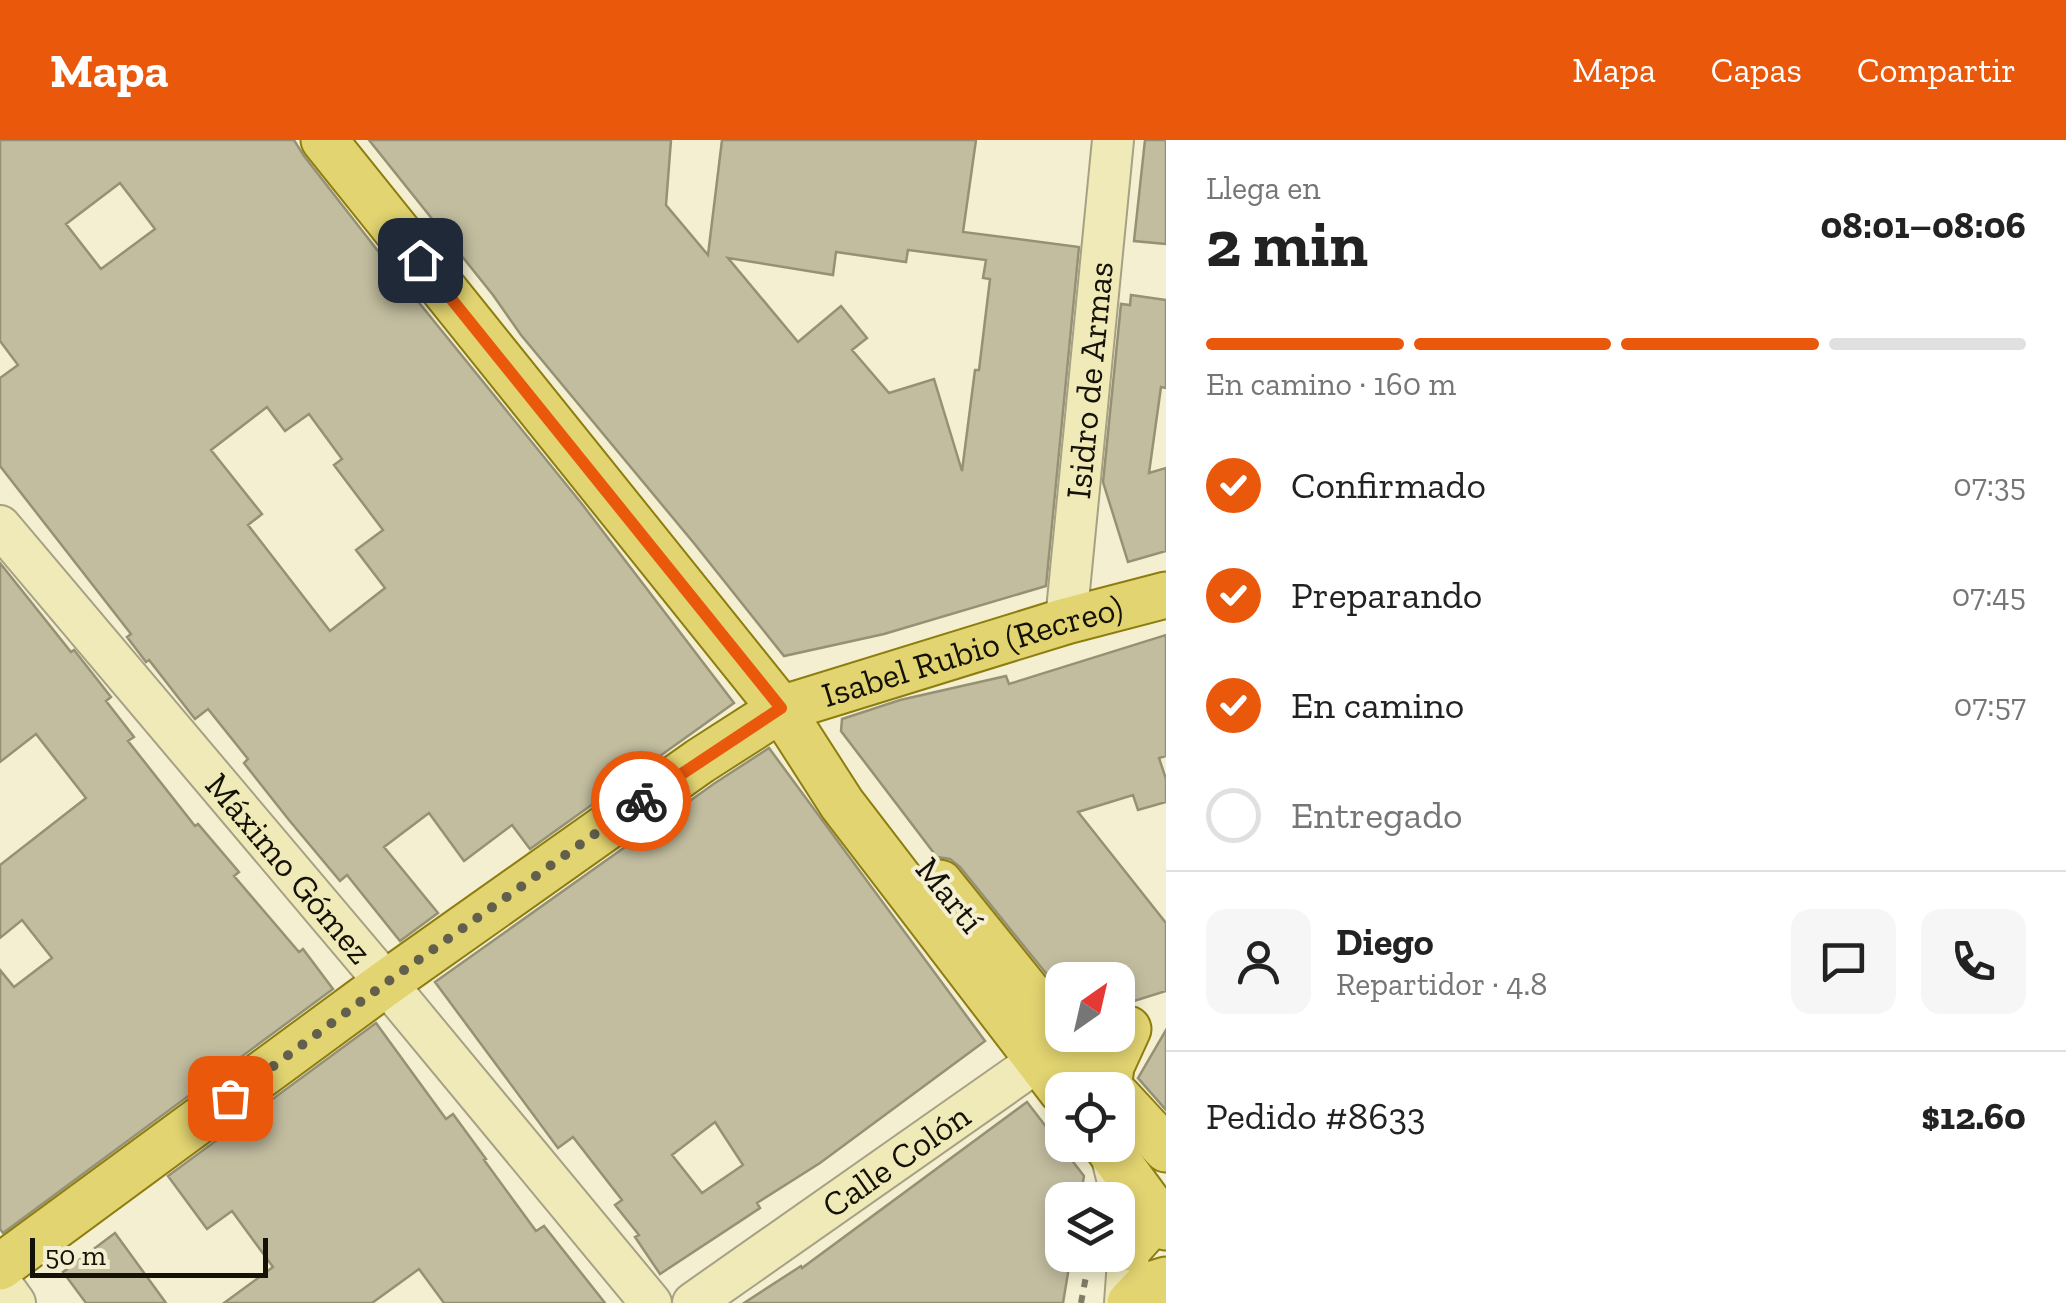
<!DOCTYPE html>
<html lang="es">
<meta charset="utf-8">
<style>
:root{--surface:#fff;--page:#f6f6f6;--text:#222;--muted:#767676;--line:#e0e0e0;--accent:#ea580c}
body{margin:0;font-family:"Zilla Slab",serif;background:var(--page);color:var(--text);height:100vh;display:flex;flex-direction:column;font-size:38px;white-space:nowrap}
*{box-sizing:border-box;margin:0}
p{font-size:32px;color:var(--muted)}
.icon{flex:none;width:55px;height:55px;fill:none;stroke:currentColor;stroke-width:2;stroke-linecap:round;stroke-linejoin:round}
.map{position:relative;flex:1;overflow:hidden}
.panel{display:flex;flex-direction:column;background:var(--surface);width:900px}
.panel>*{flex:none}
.needle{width:65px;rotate:34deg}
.controls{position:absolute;left:1045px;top:822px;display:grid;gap:20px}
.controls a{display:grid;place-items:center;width:90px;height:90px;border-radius:20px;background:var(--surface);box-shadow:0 5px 15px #0003;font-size:50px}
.scale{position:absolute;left:30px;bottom:25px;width:238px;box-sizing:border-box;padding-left:10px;border:5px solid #141207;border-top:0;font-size:28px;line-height:35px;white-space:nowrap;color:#141207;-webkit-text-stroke:8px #f4efd0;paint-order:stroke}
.pin{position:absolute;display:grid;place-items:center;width:85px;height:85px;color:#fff;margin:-42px;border-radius:20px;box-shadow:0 5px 15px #0006}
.courier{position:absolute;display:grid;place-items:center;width:100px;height:100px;margin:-50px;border:8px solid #ea580c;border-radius:50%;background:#fff;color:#222;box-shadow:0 2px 12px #0007}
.summary em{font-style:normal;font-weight:700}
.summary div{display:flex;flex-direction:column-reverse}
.summary{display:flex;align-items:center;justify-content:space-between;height:170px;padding:0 40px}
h1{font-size:65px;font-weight:700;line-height:75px}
.bar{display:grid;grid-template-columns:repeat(4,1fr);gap:15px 10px;align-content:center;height:120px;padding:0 40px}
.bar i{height:12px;border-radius:8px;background:var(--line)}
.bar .selected{background:var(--accent)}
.bar p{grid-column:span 4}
.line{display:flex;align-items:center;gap:25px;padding:0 40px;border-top:2px solid var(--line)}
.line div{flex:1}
.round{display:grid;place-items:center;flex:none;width:105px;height:105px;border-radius:20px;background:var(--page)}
ol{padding:0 40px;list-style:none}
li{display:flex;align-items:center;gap:30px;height:110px}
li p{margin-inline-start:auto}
li .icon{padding:10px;border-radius:50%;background:var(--accent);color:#fff;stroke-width:4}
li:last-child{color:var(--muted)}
li i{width:55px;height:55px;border:5px solid var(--line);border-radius:50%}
header{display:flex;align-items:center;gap:60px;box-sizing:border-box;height:140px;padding:0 50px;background:var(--accent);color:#fff}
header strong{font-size:48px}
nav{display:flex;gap:55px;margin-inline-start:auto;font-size:35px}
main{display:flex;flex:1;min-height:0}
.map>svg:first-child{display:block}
.building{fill:#c2bd9f;stroke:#969174;stroke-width:2.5;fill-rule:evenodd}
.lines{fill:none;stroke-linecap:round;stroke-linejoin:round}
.secondary-casing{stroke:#a6a184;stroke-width:44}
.primary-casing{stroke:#8d7d0f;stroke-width:49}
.path{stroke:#7f7c67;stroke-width:6;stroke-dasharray:8 8;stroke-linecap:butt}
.secondary{stroke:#f0e9b8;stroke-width:40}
.primary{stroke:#e2d471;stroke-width:45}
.done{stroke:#625f4d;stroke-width:10;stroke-dasharray:0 18}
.route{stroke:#ea580c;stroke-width:12}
.labels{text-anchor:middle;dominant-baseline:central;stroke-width:8;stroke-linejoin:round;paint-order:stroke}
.street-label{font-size:35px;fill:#141207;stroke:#f4efd0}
</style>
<header>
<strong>Mapa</strong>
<nav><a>Mapa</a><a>Capas</a><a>Compartir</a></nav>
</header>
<main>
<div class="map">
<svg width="1166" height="1163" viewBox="0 0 1166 1163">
<rect width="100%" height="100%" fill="#f4efd0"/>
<path class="building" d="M0,0h294l10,16 95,122 183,226 152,199 -204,146 -18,-24 -48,36 -35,-48 -45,34 54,66 -38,28 -53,-66 -7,6 -51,-61 -45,-57 4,-4 -40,-50 -13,10 -46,-59 -3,2 -19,-25 4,-3 -131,-168v-88l18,-13 -18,-24zM120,43l35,46 -54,40 -35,-45zM267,267l18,24 24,-17 33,45 -8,6 49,65 -27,20 29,38 -55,43 -82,-106 14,-11 -51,-64z
M369,0h302l-5,65 42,50 14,-115h254l-13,92 116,15 -33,339 -162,48 -100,22 -91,-114 -172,-207 -28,-40zM908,110l78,10 -3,18 7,1 -11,91h-4l-13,101 -28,-92 -45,14 -37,-43 15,-12 -26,-32 -43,36 -70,-84 105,17 3,-23 70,10z
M1145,0h21v104l-32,-3z
M1131,155l35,5v88l-5,-1 -12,86 17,-5v83l-38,11 -25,-80 18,-178 9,1z
M0,423l71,89 3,-2 37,47 -5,4 28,36 -6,4 67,85 3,-2 41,48 -5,4 65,76 4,-3 30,40 -330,244 -3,-4v-259l14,17 38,-29 -30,-38 -22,18v-73l86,-67 -50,-64 -36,28z
M1166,495v121l-7,2 7,21v23l-28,8 -5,-15 -55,17 88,111v68l-48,15v-26h-56v13l-102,-126 -10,-8 -13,-2 -96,-126 1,-12 58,-19 106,-24 3,8z
M769,608l216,293 -165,122 -63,40 3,5 -100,66 -25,-37 4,-2 -24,-30 7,-5 -49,-63 -15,11 -123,-166 280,-199zM715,982l28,43 -41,28 -30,-38z
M376,883l70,96 7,-5 33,45 -2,1 52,71 8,-5 61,77h-161l-25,-34 -47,34h-148l49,-36 -41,-56 -25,18 -39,-53z
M1166,890v80l-28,-32z
M1027,962l57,74 -4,24h-18v55h9l-8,48h-319l57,-37 1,2z
M115,1093l51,70h-80l-23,-31z"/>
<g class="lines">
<defs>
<g id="secondary">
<path id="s1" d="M0,386l386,457 265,320"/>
<path id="s2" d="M1066,481l47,-481"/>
<path d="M1111,1014l12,48 6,46 -4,55"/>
<path d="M0,1142l15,21"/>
<path id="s3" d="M693,1163l345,-242"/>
</g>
<g id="primary">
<path d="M324,0l457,569 61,95 220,287"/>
<path d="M940,743l132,164 39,43"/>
<path d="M1108,950l3,-24 17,-37"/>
<path d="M1118,957l48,52"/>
<path d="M1106,1005l60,82"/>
<path d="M1129,1108l16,-18 21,-11"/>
<path id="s4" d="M0,1127l386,-284 314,-222 81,-52 285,-88 100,-26"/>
<path d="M1130,1163l16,-17 20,-6"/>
</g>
</defs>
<use href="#secondary" class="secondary-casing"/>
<use href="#primary" class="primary-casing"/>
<path class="path" d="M1081,1163l9,-48"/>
<use href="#secondary" class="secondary"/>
<use href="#primary" class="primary"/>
</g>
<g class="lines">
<path class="done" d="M230,958l156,-115 255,-182"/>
<path class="route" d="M420,120l361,448 -140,93"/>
</g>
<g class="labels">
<g class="street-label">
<text stroke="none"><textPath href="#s2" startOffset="242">Isidro de Armas</textPath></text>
<text stroke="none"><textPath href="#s4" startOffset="1160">Isabel Rubio (Recreo)</textPath></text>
<text stroke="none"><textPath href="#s1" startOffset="448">Máximo Gómez</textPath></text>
<text transform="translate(950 755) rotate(51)">Martí</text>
<text stroke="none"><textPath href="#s3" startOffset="248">Calle Colón</textPath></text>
</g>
</g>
</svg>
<div class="controls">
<a><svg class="needle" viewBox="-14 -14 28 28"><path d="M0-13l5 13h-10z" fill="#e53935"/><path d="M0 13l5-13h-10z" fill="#767676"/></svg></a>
<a><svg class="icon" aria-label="locate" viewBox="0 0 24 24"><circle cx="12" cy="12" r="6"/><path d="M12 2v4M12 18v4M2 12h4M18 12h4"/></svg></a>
<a><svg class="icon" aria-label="layers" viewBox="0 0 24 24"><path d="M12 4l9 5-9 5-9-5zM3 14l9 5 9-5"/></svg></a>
</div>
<div class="scale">50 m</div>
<div class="pin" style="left:230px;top:958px;background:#ea580c"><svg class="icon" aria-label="bag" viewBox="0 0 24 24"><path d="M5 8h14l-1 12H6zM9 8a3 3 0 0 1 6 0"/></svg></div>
<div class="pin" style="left:420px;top:120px;background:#1f2937"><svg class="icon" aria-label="home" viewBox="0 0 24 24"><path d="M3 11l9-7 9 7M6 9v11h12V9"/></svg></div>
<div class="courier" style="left:641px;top:661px"><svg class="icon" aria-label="bike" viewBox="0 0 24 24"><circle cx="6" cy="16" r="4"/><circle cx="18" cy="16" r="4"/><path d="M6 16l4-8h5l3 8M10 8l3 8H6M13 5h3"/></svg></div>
</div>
<section class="panel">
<div class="summary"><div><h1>2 min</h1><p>Llega en</p></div><em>08:01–08:06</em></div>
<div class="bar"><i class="selected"></i><i class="selected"></i><i class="selected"></i><i></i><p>En camino · 160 m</p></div>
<ol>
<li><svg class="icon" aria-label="check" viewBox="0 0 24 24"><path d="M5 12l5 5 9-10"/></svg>Confirmado<p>07:35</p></li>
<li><svg class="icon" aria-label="check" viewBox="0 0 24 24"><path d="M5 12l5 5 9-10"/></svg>Preparando<p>07:45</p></li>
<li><svg class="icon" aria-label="check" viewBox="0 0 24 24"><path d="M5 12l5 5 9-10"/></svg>En camino<p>07:57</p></li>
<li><i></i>Entregado</li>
</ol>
<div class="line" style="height:180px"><a class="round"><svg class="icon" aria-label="person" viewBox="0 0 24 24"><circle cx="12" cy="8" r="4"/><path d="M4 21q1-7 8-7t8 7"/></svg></a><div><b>Diego</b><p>Repartidor · 4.8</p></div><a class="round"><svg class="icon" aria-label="chat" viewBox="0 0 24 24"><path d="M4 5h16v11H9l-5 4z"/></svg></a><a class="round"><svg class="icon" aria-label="phone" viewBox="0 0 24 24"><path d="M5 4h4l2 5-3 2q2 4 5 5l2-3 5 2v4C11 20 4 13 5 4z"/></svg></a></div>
<div class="line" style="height:130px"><div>Pedido #8633</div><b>$12.60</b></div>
</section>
</main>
